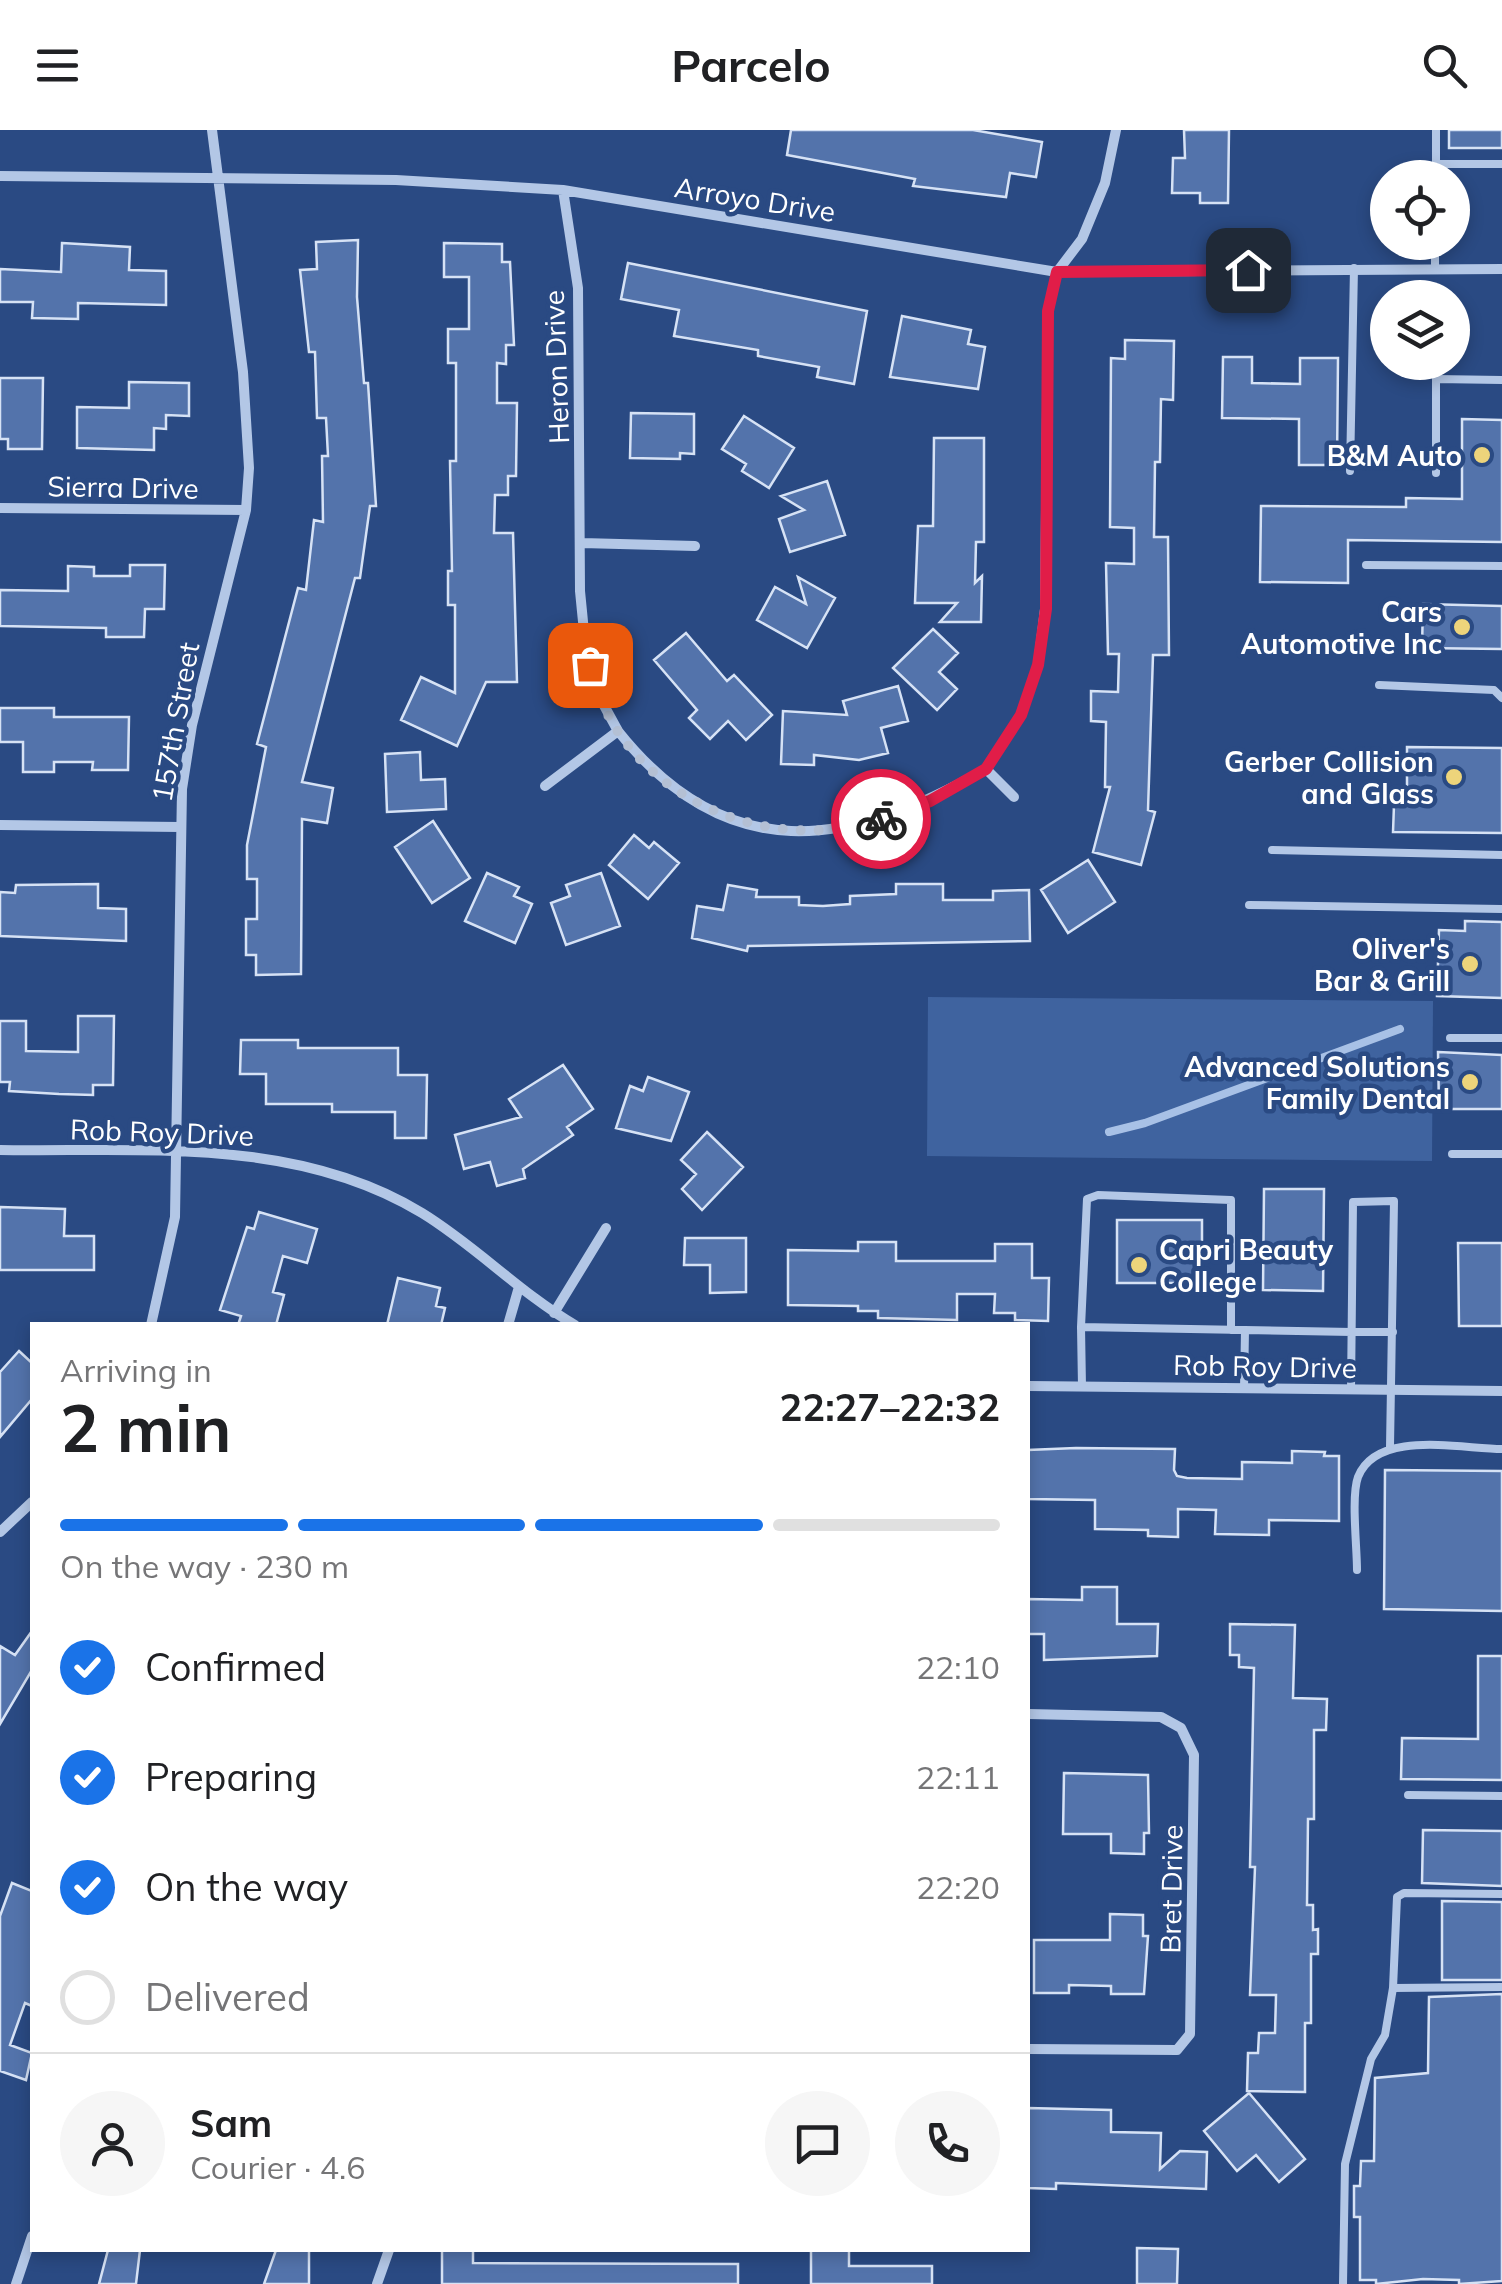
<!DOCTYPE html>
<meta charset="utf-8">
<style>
:root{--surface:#fff;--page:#f6f6f6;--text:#202124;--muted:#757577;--line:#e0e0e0;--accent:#1a73e8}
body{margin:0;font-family:Mulish,sans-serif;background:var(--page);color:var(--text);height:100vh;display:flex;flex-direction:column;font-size:38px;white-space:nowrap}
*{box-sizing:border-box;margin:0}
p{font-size:32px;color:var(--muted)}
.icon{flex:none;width:55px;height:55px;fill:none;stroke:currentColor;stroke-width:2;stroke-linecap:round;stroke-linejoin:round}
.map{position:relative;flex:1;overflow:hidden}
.panel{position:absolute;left:30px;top:1192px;width:1000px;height:930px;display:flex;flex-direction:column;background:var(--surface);border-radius:0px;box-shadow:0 5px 15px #0003}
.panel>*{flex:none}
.controls{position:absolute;left:1370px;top:30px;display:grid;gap:20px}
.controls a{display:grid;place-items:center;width:100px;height:100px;border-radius:50%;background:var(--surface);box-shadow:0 5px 15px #0003;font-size:50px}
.pin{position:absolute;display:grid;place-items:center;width:85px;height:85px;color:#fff;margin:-42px;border-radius:20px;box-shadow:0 5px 15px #0006}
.courier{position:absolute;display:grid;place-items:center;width:100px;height:100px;margin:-50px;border:8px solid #e11d48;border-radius:50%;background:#fff;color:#222;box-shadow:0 2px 12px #0007}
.head em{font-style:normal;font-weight:700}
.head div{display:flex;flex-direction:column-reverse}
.head{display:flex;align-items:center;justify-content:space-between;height:170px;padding:0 30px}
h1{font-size:65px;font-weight:700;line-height:75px}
.bar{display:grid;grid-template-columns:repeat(4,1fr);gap:15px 10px;align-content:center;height:120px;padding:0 30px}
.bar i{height:12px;border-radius:8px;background:var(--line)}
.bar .on{background:var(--accent)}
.bar p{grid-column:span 4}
.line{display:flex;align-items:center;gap:25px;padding:0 30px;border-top:2px solid var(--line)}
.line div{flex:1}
.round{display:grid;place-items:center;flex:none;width:105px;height:105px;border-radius:52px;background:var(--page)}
ol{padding:0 30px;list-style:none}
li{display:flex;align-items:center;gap:30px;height:110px}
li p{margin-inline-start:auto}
li .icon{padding:10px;border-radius:50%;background:var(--accent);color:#fff;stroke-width:4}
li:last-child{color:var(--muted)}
li i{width:55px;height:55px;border:5px solid var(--line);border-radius:50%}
header{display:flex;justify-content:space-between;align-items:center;height:130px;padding:0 30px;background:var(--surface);font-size:45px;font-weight:700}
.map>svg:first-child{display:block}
.green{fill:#3f639f}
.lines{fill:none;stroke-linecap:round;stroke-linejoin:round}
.stream{stroke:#a8c1e6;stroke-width:8}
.building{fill:#5373ab;stroke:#d6e2f5;stroke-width:2.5}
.service{stroke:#b3c7e6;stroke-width:8}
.minor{stroke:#b3c7e6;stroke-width:10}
.done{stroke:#b4c0d4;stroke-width:10;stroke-dasharray:0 18}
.route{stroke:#e11d48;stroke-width:12}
.poi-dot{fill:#edd47b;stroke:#2a4a83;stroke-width:4}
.labels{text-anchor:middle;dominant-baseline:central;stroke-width:9;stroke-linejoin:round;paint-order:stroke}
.street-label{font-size:28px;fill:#fff;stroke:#2a4a83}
.poi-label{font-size:28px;font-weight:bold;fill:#fff;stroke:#2a4a83;text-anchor:end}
</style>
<header><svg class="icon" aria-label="menu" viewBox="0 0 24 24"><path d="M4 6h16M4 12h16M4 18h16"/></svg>Parcelo<svg class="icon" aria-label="search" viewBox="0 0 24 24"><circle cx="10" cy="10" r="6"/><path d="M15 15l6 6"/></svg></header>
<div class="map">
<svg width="1502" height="2154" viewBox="0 0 1502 2154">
<rect width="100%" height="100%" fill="#2a4a83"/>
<path class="green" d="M928,867l505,4 -1,160 -505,-5z"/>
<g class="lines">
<path class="stream" d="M1109,1002l36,-9 255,-94"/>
</g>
<path class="building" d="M791,0h182l69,12 -6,35 -26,-4 -4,24 -93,-11 2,-7 -128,-24z
M1184,0h45l-1,73h-28v-10h-28l1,-35h12z
M1449,0h53v18h-53z
M358,110l-1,57 7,86h4l8,123h-6l-10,72h-5l-53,204 31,6 -6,35 -25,-4 -1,155 -45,1v-20h-10v-36h11v-40h-10v-34l19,-98 -9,-3 41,-156 8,2 8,-70 9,2 -1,-66h6l-2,-38h-9l-2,-66h-6l-9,-82 17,-1 -1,-27z
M62,113l68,4 -1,23 37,1v34l-88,-2v16l-46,-1 1,-16h-33v-33l61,3z
M444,113l58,1v18h8l4,83h-8v19l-9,-1v40h20l-1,73h-8v19h-13l-1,38h19l4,149h-31l-29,64 -56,-26 20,-43 34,16v-88h-7v-34h4l-2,-110h6v-98h-8v-34h21v-52h-25z
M628,133l239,48 -13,73 -37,-7 2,-10 -61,-11v-6l-84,-14 5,-26 -58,-11z
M902,186l69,14 -3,14 17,3 -7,42 -88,-12z
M1125,210l49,1 -1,59 -12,-1 -1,63h-5l-1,75h14l1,118h-16l-5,155 7,2 -14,53 -48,-13 17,-65h-5l1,-65 -15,-1v-30l27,1 1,-38h-11l-2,-91 28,1v-36l-24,-1 1,-169 14,1z
M1223,227h29v26l48,1v-26h38l-1,107h-38v-46l-77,-1z
M0,248h43l-1,71h-34v-10h-8z
M129,252l60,1v33l-23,-1v14l-12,-1v22l-77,-2v-41l52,1z
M631,283l63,1v40l-14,-1v6l-50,-1z
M744,286l50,32 -25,40 -27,-17 4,-7 -24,-15z
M1462,289l40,1v122l-154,-2v43l-88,-1 1,-76 145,1v-9l56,1z
M934,308h50v104h-8l-1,41 7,-7 -1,46h-41l17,-19h-42l3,-77h15z
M827,351l18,54 -55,17 -11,-33 25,-9 -23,-14z
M130,435h35l-1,44h-19l-1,28h-38v-9l-106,-2v-36l68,1v-25l26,1v9h36z
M798,447l37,21 -28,50 -50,-28 18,-33 31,17z
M1423,474l79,2v43l-80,-1z
M933,499l25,24 -19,19 18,17 -20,21 -44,-42z
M686,503l41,48 7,-6 38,40 -26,25 -18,-19 -18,18 -21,-21 8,-8 -43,-50z
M898,556l10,35 -27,7 7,25 -29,7 -45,-5v10l-33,-1 2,-53 64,4 -4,-14z
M0,578h54v9h75l-1,53h-36l1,-8h-39v10h-31v-30h-23z
M1407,617l95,1v85l-109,-1 1,-27 13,1z
M420,622l1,28 24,-1 1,30 -59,3 -2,-58z
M433,691l37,57 -38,25 -37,-56z
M634,705l15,13 5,-6 25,21 -31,36 -39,-34z
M1088,730l27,42 -47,31 -27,-43z
M487,743l32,14 -5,9 18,8 -17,39 -50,-22z
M601,743l19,53 -54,19 -15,-42 19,-7 -4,-11z
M98,754v24l28,1v32l-126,-5v-44l15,1 1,-8z
M896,754h47v16h50v-9l36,-1 1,51 -282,5 -1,5 -55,-13 5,-32 26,4 5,-25 29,5 -1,7h43v8l24,1 27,-2v-8l46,-2z
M1465,791l37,1v76l-65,-2 2,-66 26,1z
M78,886h36l-1,69h-20v10l-34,-1 -50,-3 1,-9h-10v-61h26v30l52,1z
M241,910h57v8h100v27h29l-1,63h-31v-26h-63v-8h-66v-30h-26z
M1438,922l64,3v54h-63z
M563,935l30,44 -26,18 6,8 -50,34 2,9 -28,8 -7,-24 -26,7 -9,-34 66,-18 -12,-18z
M648,947l41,15 -18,49 -55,-13 14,-42 13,5z
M707,1002l36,35 -41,43 -20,-21 14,-15 -15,-14z
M1264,1059h60l-1,102 -60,-1z
M0,1077l65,2 -1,27h30v34h-94z
M259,1082l58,17 -10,34 -24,-7 -10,36 11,3 -8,30h-38l3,-9 -21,-6 27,-83 7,2z
M1117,1090h85v63h-85z
M685,1108h61v54l-36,1v-28h-26z
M858,1112h38v19h99v-17h37v34h17l-1,43 -33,-1v-7h-21l1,-19h-38v26l-79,-2v-7h-20v-5l-70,-1v-55l70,1z
M1458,1113h44v83h-43z
M398,1148l42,10 -4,18 9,2 -4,17h-54z
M19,1221l13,12v36l-32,38v-65z
M1076,1318l99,1 -1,21 3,6 10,2 55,1v-17l50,1v-12l33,1 -1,4h15v65l-70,-1v15l-54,-1 1,-24 -38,-1v28l-30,-1v-6l-53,-1v-29l-67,-1v-49z
M1385,1340l117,1v140l-118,-2z
M1082,1457h35v37h41l-1,32 -113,4v-26h-16v-35l54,1z
M1230,1494l65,1 -2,73 34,1 -1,31h-12v89h-6l-1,86h6v25l5,-1v25h-7v69h-6v69l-58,-1 1,-38h10l1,-20h16l1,-38h-26l5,-128h-5l4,-199 -15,-1v-12h-9z
M32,1501v39l-32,54v-78l15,9z
M1478,1526h24v124l-101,-1 1,-41 76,1z
M1064,1643l84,2 1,58h-5v21l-33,-1v-19h-48z
M1423,1700l79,1v55l-80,-3z
M12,1753l20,8v115l-7,-3 -15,42 22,8 -6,27 -26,-9v-155z
M1442,1771l60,1v78h-60z
M1110,1784l33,1v21h5l-4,58h-33v-8l-42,-1v8h-35v-53h76z
M1502,1864v287l-43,3v-4l-36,-1 -47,5v-4h-16v-63h-6v-31h6l1,-25h13l1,-83 53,-5 1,-76z
M1249,1963l56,66 -26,23 -23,-27 -19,16 -33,-40z
M1028,1978l83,2v22l50,1 -1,36 20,-18 27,1 -1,37 -150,-6v6l-28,-1z
M1137,2118l41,1 -1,35h-40z
M108,2120h32l-4,34h-37z
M276,2120h33v34h-45z
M442,2120h31v13l265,1v20h-296z
M811,2120h38v16h83v18h-121z"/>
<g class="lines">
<path class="service" d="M1436,34h66
M1436,48v-48
M1435,138v-26
M1350,341l4,-203
M1436,343v-94l66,1
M1366,435l136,1
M1379,555l115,5 8,8
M1272,720l230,5
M1249,775l253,4
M1450,908h52
M1452,1024h50
M1081,1197l1,60
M1231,1200v-130l-133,-5 -11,4 -6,128 271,5h41
M1244,1259l1,-59
M1351,1260l2,-188 41,-1 -4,246
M1357,1440c0,-23 -6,-74 1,-93 19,-48 103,-28 144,-28
M1408,1665l94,1
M1393,1858l109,-1
M1343,2154l2,-120 26,-105 14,-24 8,-47 4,-91 7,-4 98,1"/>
<path class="minor" d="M0,46l396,4 167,10 494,82 445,-3
M563,60l15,98 2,303 5,51 10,47 23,42
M0,378l246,2
M582,413l113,3
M545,656l73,-55c109,137 230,117 368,38
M1014,667l-28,-28 35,-54 17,-50 7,-56 3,-298 9,-39 25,-33 23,-56 11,-53
M0,695l180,2
M0,1020c141,2 296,-14 422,63 54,33 98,80 153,112
M554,1183l52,-85
M151,1195l24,-108 7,-428 10,-64 54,-215 3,-42 -6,-96 -31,-242
M508,1195l11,-38
M1028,1256l474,5
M0,1402l32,-30
M1028,1584l133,3 20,11 13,27 -4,279 -13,16 -149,-1
M16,2154l16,-48
M377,2154l12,-34"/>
</g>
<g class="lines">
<path class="done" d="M590,535c27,127 173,194 291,154"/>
<path class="route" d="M881,689l49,-18 56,-32 35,-54 17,-50 8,-56 2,-298 9,-39 191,-2"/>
</g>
<g class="poi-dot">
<circle cx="1482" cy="325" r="10"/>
<circle cx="1462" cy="497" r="10"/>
<circle cx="1454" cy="647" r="10"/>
<circle cx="1470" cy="834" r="10"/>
<circle cx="1470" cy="952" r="10"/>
<circle cx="1139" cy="1135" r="10"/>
</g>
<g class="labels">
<g class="street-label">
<text transform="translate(755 69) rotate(9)">Arroyo Drive</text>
<text transform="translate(556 237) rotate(-92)">Heron Drive</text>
<text transform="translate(123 357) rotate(1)">Sierra Drive</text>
<text transform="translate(175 592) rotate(-80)">157th Street</text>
<text transform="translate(162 1002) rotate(2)">Rob Roy Drive</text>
<text transform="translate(1265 1236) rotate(1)">Rob Roy Drive</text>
<text transform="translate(1171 1759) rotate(-89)">Bret Drive</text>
</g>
<g class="poi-label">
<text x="1462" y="325">B&amp;M Auto</text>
<text x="1442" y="481">Cars<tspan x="1442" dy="32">Automotive Inc</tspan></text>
<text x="1434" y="631">Gerber Collision<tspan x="1434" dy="32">and Glass</tspan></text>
<text x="1450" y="818">Oliver's<tspan x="1450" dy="32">Bar &amp; Grill</tspan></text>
<text x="1450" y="936">Advanced Solutions<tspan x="1450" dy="32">Family Dental</tspan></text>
<text x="1159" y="1119" text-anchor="start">Capri Beauty<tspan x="1159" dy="32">College</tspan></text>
</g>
</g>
</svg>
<div class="controls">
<a><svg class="icon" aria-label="locate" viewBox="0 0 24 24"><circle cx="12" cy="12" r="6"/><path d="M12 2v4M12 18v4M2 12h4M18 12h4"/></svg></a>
<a><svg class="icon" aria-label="layers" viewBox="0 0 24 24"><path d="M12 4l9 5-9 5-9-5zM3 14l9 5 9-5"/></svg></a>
</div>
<div class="pin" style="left:590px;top:535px;background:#ea580c"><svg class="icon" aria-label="bag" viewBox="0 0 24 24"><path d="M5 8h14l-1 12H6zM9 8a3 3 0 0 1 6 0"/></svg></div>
<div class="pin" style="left:1248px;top:140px;background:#1f2937"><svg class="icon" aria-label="home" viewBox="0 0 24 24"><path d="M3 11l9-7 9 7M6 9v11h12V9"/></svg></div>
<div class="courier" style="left:881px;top:689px"><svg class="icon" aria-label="bike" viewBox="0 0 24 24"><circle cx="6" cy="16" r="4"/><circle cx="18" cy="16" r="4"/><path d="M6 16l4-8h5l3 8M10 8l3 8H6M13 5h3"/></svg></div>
<section class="panel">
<div class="head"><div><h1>2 min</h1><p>Arriving in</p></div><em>22:27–22:32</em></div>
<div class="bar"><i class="on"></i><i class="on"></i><i class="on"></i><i></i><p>On the way · 230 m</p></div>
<ol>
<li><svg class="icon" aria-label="check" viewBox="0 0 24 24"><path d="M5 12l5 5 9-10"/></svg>Confirmed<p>22:10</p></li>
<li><svg class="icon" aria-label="check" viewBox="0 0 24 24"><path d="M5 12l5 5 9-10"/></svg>Preparing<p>22:11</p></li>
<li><svg class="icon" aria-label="check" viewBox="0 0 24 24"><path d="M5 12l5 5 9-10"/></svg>On the way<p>22:20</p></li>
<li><i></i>Delivered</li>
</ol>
<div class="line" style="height:180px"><a class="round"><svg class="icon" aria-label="person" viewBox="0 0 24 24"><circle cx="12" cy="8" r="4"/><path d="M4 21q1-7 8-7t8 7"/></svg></a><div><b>Sam</b><p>Courier · 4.6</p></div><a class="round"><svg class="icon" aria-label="chat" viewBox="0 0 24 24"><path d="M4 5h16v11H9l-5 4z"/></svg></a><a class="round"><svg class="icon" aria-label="phone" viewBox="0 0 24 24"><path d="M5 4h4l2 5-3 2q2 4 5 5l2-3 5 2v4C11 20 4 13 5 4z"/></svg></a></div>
</section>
</div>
